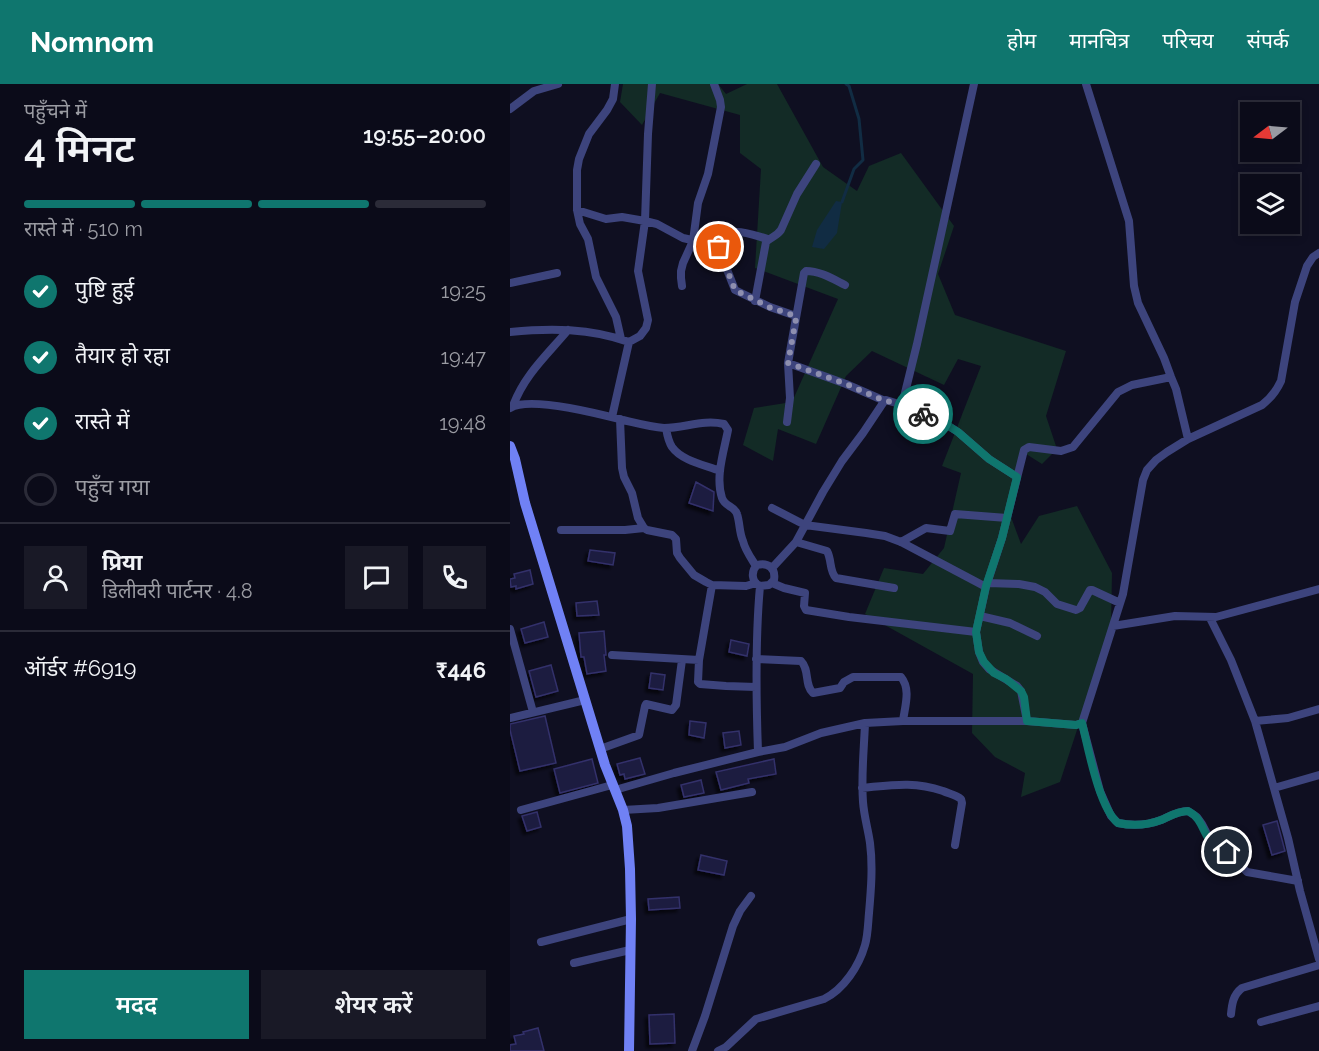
<!DOCTYPE html>
<html lang="hi">
<meta charset="utf-8">
<style>
:root{--surface:#0b0b19;--page:#191926;--text:#f1f3f6;--muted:#9a9ba2;--line:#2b2b38;--accent:#0f766e}
body{margin:0;font-family:Raleway,"Noto Sans Devanagari",sans-serif;background:var(--page);color:var(--text);height:100vh;display:flex;flex-direction:column;font-size:22px;white-space:nowrap}
*{box-sizing:border-box;margin:0}
p{font-size:20px;color:var(--muted)}
.icon{flex:none;width:33px;height:33px;fill:none;stroke:currentColor;stroke-width:2;stroke-linecap:round;stroke-linejoin:round}
.map{position:relative;flex:1;overflow:hidden}
.details{display:flex;flex-direction:column;background:var(--surface);width:510px}
.details>*{flex:none}
.needle{width:39px;rotate:254deg}
.buttons{position:absolute;left:730px;top:18px;display:grid;gap:12px}
.buttons a{display:grid;place-items:center;width:60px;height:60px;border-radius:0px;background:var(--surface);box-shadow:0 3px 9px #0003,0 0 0 2px var(--line);font-size:30px}
.pin{position:absolute;display:grid;place-items:center;width:51px;height:51px;color:#fff;margin:-26px;border:3px solid #fff;border-radius:50%;box-shadow:0 2px 6px #0007}
.courier{position:absolute;display:grid;place-items:center;width:60px;height:60px;margin:-30px;border:4px solid #0f766e;border-radius:50%;background:#fff;color:#222;box-shadow:0 2px 8px #0007}
.headline em{font-style:normal;font-weight:600}
.headline div{display:flex;flex-direction:column-reverse}
.headline{display:flex;align-items:center;justify-content:space-between;height:102px;padding:0 24px}
h1{font-size:39px;font-weight:600;line-height:45px}
.bar{display:grid;grid-template-columns:repeat(4,1fr);gap:9px 6px;align-content:center;height:72px;padding:0 24px}
.bar i{height:8px;border-radius:4px;background:var(--line)}
.bar .current{background:var(--accent)}
.bar p{grid-column:span 4}
.line{display:flex;align-items:center;gap:15px;padding:0 24px;border-top:2px solid var(--line)}
.line div{flex:1}
.round{display:grid;place-items:center;flex:none;width:63px;height:63px;border-radius:0px;background:var(--page)}
ol{padding:0 24px;list-style:none}
li{display:flex;align-items:center;gap:18px;height:66px}
li p{margin-inline-start:auto}
li .icon{padding:6px;border-radius:50%;background:var(--accent);color:#fff;stroke-width:4}
li:last-child{color:var(--muted)}
li i{width:33px;height:33px;border:3px solid var(--line);border-radius:50%}
.action{display:flex;gap:12px;margin-top:auto;padding:12px 24px}
.action a{flex:1;height:69px;border-radius:0px;background:var(--accent);color:#fff;font-size:24px;font-weight:600;line-height:69px;text-align:center}
.action a+a{background:var(--page);color:var(--text)}
header{display:flex;align-items:center;gap:36px;box-sizing:border-box;height:84px;padding:0 30px;background:var(--accent);color:#fff}
header strong{font-size:28px}
nav{display:flex;gap:33px;margin-inline-start:auto;font-size:21px}
main{display:flex;flex:1;min-height:0}
.map>svg:first-child{display:block}
.green{fill:#132b26}
.water{fill:#112c43}
.lines{fill:none;stroke-linecap:round;stroke-linejoin:round}
.stream{stroke:#112c43;stroke-width:3}
.building{fill:#1e1c41;stroke:#33306b;stroke-width:1.5;filter:url(#shadow)}
.street{stroke:#3d447d;stroke-width:8}
.secondary{stroke:#7081f5;stroke-width:10}
.done{stroke:#8e8faf;stroke-width:6;stroke-dasharray:0 10.8}
.route{stroke:#0f766e;stroke-width:8}
</style>
<header>
<strong>Nomnom</strong>
<nav><a>होम</a><a>मानचित्र</a><a>परिचय</a><a>संपर्क</a></nav>
</header>
<main>
<section class="details">
<div class="headline"><div><h1>4 मिनट</h1><p>पहुँचने में</p></div><em>19:55–20:00</em></div>
<div class="bar"><i class="current"></i><i class="current"></i><i class="current"></i><i></i><p>रास्ते में · 510 m</p></div>
<ol>
<li><svg class="icon" aria-label="check" viewBox="0 0 24 24"><path d="M5 12l5 5 9-10"/></svg>पुष्टि हुई<p>19:25</p></li>
<li><svg class="icon" aria-label="check" viewBox="0 0 24 24"><path d="M5 12l5 5 9-10"/></svg>तैयार हो रहा<p>19:47</p></li>
<li><svg class="icon" aria-label="check" viewBox="0 0 24 24"><path d="M5 12l5 5 9-10"/></svg>रास्ते में<p>19:48</p></li>
<li><i></i>पहुँच गया</li>
</ol>
<div class="line" style="height:108px"><a class="round"><svg class="icon" aria-label="person" viewBox="0 0 24 24"><circle cx="12" cy="8" r="4"/><path d="M4 21q1-7 8-7t8 7"/></svg></a><div><b>प्रिया</b><p>डिलीवरी पार्टनर · 4.8</p></div><a class="round"><svg class="icon" aria-label="chat" viewBox="0 0 24 24"><path d="M4 5h16v11H9l-5 4z"/></svg></a><a class="round"><svg class="icon" aria-label="phone" viewBox="0 0 24 24"><path d="M5 4h4l2 5-3 2q2 4 5 5l2-3 5 2v4C11 20 4 13 5 4z"/></svg></a></div>
<div class="line" style="height:78px"><div>ऑर्डर #6919</div><b>₹446</b></div>
<div class="action"><a>मदद</a><a>शेयर करें</a></div>
</section>
<div class="map">
<svg width="809" height="967" viewBox="0 0 809 967">
<defs>
<filter id="shadow"><feDropShadow dx="-3.5" dy="3.5" stdDeviation="1.5" flood-color="#0009"/></filter>
</defs>
<rect width="100%" height="100%" fill="#0f0f21"/>
<path class="green" d="M113,0h95l8,10 21,-10h30l46,83 34,24 12,-25 32,-13 53,73 -16,48 17,41 111,36 -20,65 11,33 -15,15 -19,-12 -12,37v28l10,27 18,-28 38,-10 35,67 -1,53 -51,156 -39,15 4,-24 -30,-16 -23,-24 1,-59 -108,-60 19,-46 39,6 21,-26 17,-75 -19,-7 39,-100 -23,-7 -14,26 -72,-34 -26,25 -30,68 -38,-15 -5,32 -30,-16 11,-37 38,-6 46,-103 -83,-31 6,-99 -21,-16v-38l-80,-22 -18,32 -22,-23z"/>
<path class="water" d="M326,117l6,1 -5,31 -13,16 -12,-2 5,-17z"/>
<g class="lines">
<path class="stream" d="M332,118l12,-33 9,-9 -4,-41 -10,-33 -3,-2"/>
</g>
<path class="building" d="M186,398l18,10 -1,19 -24,-8z
M80,466l25,3 -2,12 -25,-4z
M20,486l3,14 -17,5v-3l-5,1 -1,-8 5,-1 -1,-4z
M87,517l2,14 -22,1 -1,-13z
M34,538l4,15 -23,6 -4,-14z
M94,547l2,24h-2l2,16 -19,3 -3,-17h-3l-2,-24z
M221,556l18,4 -2,12 -18,-4z
M41,581l7,26 -22,6 -7,-26z
M141,589l14,2 -2,15 -14,-2z
M35,632l11,47 -36,8 -10,-41v-6z
M180,637l16,2 -2,15 -15,-3z
M229,647l2,14 -16,3 -2,-15z
M130,674l5,16 -20,5 -1,-5 -4,1 -3,-11z
M82,675l6,24 -38,10 -6,-24z
M264,675l2,15 -28,5 1,4 -28,7 -5,-18z
M191,696l3,13 -20,4 -3,-12z
M27,728l4,15 -14,4 -5,-15z
M767,737l8,30 -13,4 -9,-30z
M191,771l26,6 -3,14 -26,-5z
M169,813l1,11 -31,2 -1,-11z
M164,930l1,29 -25,1 -1,-29z
M28,944l6,23h-34v-6l6,-1 -2,-8 10,-2 -1,-2z"/>
<g class="lines">
<path class="street" d="M105,0l-2,15 -6,11 -18,24 -10,25 -2,11v40l3,14 8,15 8,38 20,40 5,22
M576,0l43,137 5,65 4,17 26,55 7,19 5,12 12,50
M0,25l24,-18 24,-7
M67,126l29,9 16,-2 23,4 12,3 26,14 35,8 2,3v13l6,5 9,23 35,17 26,9
M207,162c10,-23 32,-12 51,-7
M0,199l47,-10
M172,202l-1,-8v-7l2,-8 10,-22 5,-38 10,-29 13,-67 -1,-7 -6,-16
M245,217l11,-59c5,-5 11,-6 15,-12l16,-36 19,-30
M0,248c40,-4 80,-4 119,10l11,-6 6,-8 2,-8 -10,-49 7,-50 3,-87 4,-50
M278,279l58,21 39,17
M391,319l46,22 11,7 31,27 28,18
M3,322c11,-31 35,-52 55,-76
M0,324c19,-12 90,6 113,12 13,3 28,7 41,8 21,0 39,-9 60,-4l4,6c-4,21 -13,47 -6,68 3,9 13,8 15,16 3,9 2,18 6,27 2,9 8,17 13,25
M102,333l17,-75
M110,335l2,49 2,9 8,16 6,25 6,10
M277,338l3,-24 -2,-35 16,-90 2,-2c14,0 27,8 39,14
M156,344c1,6 2,13 6,19 10,14 33,18 48,24
M262,424l33,17 61,8 19,3 16,6 85,45
M51,446h64l19,-2 3,2 25,5 4,4 1,14 3,5 14,17 12,7 6,3 34,1 10,-3
M286,458l31,9c5,9 2,20 9,27l58,10
M391,458l25,-14 24,3 5,-17 52,4
M262,484l24,-26 27,-50 19,-31 21,-28 20,-30 3,-3 13,4 4,-3 14,-57 57,-260
M262,499l12,5 21,5 -1,13 2,4 43,7 127,15
M478,499l31,1 16,3 10,5 12,12 19,6 4,-2 10,-18h2l28,13
M202,501l-13,75 -1,22 2,2 26,2 30,1
M470,532l30,7 27,13
M700,534l21,42 24,61 33,117 12,53 19,68
M603,542l62,-10 41,1 103,-28
M0,545l23,83
M102,571l87,5
M246,575l45,2c9,9 3,24 12,32l27,-5 4,-6 9,-5h48c10,12 4,29 2,44
M0,634l75,-18
M517,637l-6,-30 -4,-5 -28,-17 -6,-7 -4,-10 -3,-20 10,-45 16,-49 22,-88 5,-3 32,4 12,-4 45,-55 14,-7 39,-8
M745,637l33,-3 31,-9
M90,665l39,-14 6,-29 1,-2 26,6 4,-5 6,-45
M248,668c-2,-56 -3,-111 2,-166 -9,-4 -9,-15 -3,-21 11,-3 19,3 17,15l-5,5 -9,1
M352,704c31,-3 51,-7 81,3 7,3 13,4 18,8l1,4 -7,42
M764,704l45,-13
M105,706l59,-17 84,-21 27,-5 36,-14 44,-10 38,-2h124l49,4 6,-2
M11,726l91,-25
M113,726l35,-2 94,-16
M788,797l-51,-9 -20,-20 -11,-5 -4,-4 -10,-19 -5,-7 -9,-6c-10,0 -18,5 -27,9 -13,5 -29,6 -43,3l-7,-7 -11,-25 -18,-68 41,-129 20,-114 4,-10 9,-10 11,-8 21,-13 74,-34c9,-7 14,-13 19,-24l14,-79 12,-36 6,-9 6,-4
M31,858l90,-23
M64,879l56,-13
M721,930c1,-10 2,-19 11,-26l77,-23
M751,938l58,-16
M182,967l13,-35 28,-90 7,-15 11,-15
M208,967l8,-4 30,-28 68,-20c20,-10 35,-33 41,-54 3,-10 3,-22 4,-32 2,-23 4,-47 1,-70 -2,-14 -6,-27 -7,-41 -2,-26 1,-52 2,-79"/>
<path class="secondary" d="M0,362l5,13 10,44 80,262 18,45 4,16 3,43 1,50 -2,132"/>
</g>
<g class="lines">
<path class="done" d="M209,163l1,15 6,5 9,23 36,18 25,8v3l-8,44 58,21 39,17 16,2 22,11"/>
<path class="route" d="M413,330l24,11 11,7 31,27 28,18 -15,61 -16,48 -10,46 3,20 5,10 10,11 12,6 15,12 3,6 3,24 49,4 6,-2c6,24 17,85 36,100 14,3 30,2 43,-3 9,-4 17,-9 27,-9 16,8 14,24 26,34 4,4 9,5 13,7"/>
</g>
</svg>
<div class="buttons">
<a><svg class="needle" viewBox="-14 -14 28 28"><path d="M0-13l5 13h-10z" fill="#e53935"/><path d="M0 13l5-13h-10z" fill="#9a9ba2"/></svg></a>
<a><svg class="icon" aria-label="layers" viewBox="0 0 24 24"><path d="M12 4l9 5-9 5-9-5zM3 14l9 5 9-5"/></svg></a>
</div>
<div class="pin" style="left:209px;top:163px;background:#ea580c"><svg class="icon" aria-label="bag" viewBox="0 0 24 24"><path d="M5 8h14l-1 12H6zM9 8a3 3 0 0 1 6 0"/></svg></div>
<div class="pin" style="left:717px;top:768px;background:#1f2937"><svg class="icon" aria-label="home" viewBox="0 0 24 24"><path d="M3 11l9-7 9 7M6 9v11h12V9"/></svg></div>
<div class="courier" style="left:413px;top:330px"><svg class="icon" aria-label="bike" viewBox="0 0 24 24"><circle cx="6" cy="16" r="4"/><circle cx="18" cy="16" r="4"/><path d="M6 16l4-8h5l3 8M10 8l3 8H6M13 5h3"/></svg></div>
</div>
</main>
